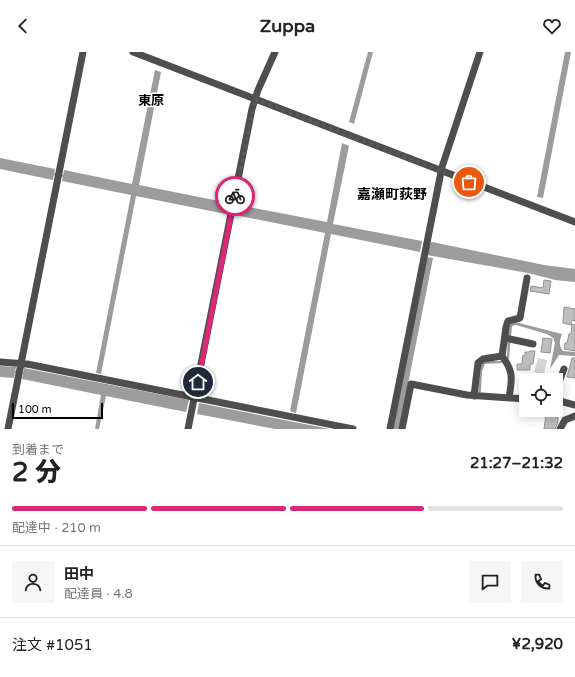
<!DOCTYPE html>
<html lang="ja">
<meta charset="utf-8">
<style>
:root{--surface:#fff;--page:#f6f6f6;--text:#222;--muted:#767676;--line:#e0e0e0;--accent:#db2777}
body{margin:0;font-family:"Varela Round","Noto Sans JP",sans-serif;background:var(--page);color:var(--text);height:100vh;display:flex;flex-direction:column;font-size:15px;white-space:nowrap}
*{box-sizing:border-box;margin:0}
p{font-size:13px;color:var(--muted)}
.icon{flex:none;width:22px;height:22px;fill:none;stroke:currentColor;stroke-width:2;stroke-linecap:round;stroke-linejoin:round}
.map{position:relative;height:377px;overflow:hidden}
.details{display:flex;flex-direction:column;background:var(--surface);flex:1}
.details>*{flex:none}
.fabs{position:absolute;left:519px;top:321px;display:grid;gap:8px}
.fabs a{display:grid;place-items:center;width:44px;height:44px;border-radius:0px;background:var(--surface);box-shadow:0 2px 10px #0003;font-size:20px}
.scale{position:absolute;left:12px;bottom:10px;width:91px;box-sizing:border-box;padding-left:4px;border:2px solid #000;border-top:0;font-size:11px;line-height:14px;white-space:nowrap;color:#000;-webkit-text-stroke:3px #fff;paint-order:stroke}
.pin{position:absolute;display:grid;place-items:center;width:34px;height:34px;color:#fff;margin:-17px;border:2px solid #fff;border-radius:50%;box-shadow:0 1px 4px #0007}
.courier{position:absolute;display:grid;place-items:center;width:40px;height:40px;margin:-20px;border:3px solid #db2777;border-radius:50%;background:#fff;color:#222;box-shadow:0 1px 5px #0007}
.headline em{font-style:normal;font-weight:800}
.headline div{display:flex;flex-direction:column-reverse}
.headline{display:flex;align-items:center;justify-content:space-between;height:68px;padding:0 12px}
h1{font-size:26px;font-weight:800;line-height:30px}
.bar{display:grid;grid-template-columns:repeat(4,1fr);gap:6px 4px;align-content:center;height:48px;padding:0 12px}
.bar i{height:5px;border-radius:3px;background:var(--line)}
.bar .selected{background:var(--accent)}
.bar p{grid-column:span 4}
.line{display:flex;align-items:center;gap:10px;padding:0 12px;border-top:1px solid var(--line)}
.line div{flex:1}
.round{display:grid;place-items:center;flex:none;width:42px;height:42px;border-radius:0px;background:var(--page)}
header{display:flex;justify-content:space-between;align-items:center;height:52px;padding:0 12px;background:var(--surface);font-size:18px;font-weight:800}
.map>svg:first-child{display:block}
.green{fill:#d5d5d5}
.water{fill:#9c9c9c}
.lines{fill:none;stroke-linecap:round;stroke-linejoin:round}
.stream{stroke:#9c9c9c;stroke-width:2}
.building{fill:#bebebe;stroke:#929292}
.minor{stroke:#4e4e4e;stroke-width:7}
.done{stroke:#595959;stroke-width:4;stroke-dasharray:0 7.2}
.route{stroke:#db2777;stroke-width:5}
.labels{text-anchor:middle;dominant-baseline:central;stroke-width:3;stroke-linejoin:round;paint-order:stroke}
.neighbourhood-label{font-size:13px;font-weight:bold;fill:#000;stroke:#fff}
.quarter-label{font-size:14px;font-weight:bold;fill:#000;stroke:#fff}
</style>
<header><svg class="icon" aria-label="back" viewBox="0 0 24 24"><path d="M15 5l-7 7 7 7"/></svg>Zuppa<svg class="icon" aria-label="heart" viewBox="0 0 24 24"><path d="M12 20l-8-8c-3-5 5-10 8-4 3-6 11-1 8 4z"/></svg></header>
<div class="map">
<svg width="575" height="377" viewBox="0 0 575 377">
<rect width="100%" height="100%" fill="#fff"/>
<path class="green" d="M538,306l9,2 -3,15 -10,-3z"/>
<path class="water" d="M368,0h5l-19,72 -5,-2z
M565,0h6l-28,146 -6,-1z
M155,18l6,2 -22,113 90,18 -3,11 -90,-18 -35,178 -5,-1 35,-178 -69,-14 2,-11 68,14z
M342,91l7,3 -16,78 89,17 -2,11 -89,-18 -35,179 -6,-2 35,-178 -90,-18 3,-10 89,17z
M0,106l55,11 -2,11 -53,-11z
M432,190l112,23 31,4v13l-20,-2 -27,-7 -101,-18 3,-12z
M427,205l6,1 -34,171h-6z
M515,270l47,12c-2,6 -4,11 1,17l12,1v4l-16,-1 -9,14 5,-26 -2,-5 -6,-4 -31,-9 -4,1 -3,33 -6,4 -18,1 -3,7 -1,20 -1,2h-2l3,-28 4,-4h17l5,-4 1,-26 3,-8z
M0,314l16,1 -2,11 -14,-1z
M24,316l165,32 -3,12 -80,-16 -7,33h-4l6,-34 -79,-16z
M199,351l131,26h-55l-78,-15z"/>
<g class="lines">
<path class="stream" d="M54,122l9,2
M15,320l8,1"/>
</g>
<path class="building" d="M544,228l7,1 -2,13 -19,-3 1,-5 12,2z
M564,255l11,2v12l-3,-1 -1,5 -8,-2z
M572,272l3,1v26l-11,-2 1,-6h2l2,-9h2z
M543,286l9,1 -2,14 -9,-1z
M530,299h5l-2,13h-3v6h-13v-6h5l1,-9 2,1v-4h4z
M572,306h3v20l-8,-1z
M546,363l12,2v5l-3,7h-11z"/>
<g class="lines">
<path class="minor" d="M133,0l442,170
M505,286l28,6
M502,304c12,16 10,23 7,42
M0,310l27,2 326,65
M556,338l8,-21
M474,344l4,-33 5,-4 19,-3 4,-29 2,-6 12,-3 7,-40
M556,348l19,5
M8,377l75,-377
M188,377l64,-320 6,-19 17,-38
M390,377l52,-262 38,-115
M402,377l9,-45 56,11 59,4
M560,377l5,-9 10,-4"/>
</g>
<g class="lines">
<path class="done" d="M235,144l20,-97 214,83"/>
<path class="route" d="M198,330l37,-186"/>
</g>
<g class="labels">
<g class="neighbourhood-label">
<text x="151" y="49">東原</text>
</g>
<g class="quarter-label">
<text x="392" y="142">嘉瀬町荻野</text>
</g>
</g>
</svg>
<div class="fabs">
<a><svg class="icon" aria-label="locate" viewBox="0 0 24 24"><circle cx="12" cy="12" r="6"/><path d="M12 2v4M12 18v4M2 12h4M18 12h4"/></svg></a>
</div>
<div class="scale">100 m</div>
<div class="pin" style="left:469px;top:130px;background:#ea580c"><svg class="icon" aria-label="bag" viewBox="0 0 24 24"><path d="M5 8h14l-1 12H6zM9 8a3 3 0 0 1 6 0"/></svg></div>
<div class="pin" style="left:198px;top:330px;background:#1f2937"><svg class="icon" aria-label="home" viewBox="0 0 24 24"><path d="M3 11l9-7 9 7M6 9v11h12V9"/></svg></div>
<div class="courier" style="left:235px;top:144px"><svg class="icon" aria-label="bike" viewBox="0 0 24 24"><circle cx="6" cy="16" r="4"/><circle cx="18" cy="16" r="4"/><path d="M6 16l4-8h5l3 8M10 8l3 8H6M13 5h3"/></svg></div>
</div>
<section class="details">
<div class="headline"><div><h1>2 分</h1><p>到着まで</p></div><em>21:27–21:32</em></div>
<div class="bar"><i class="selected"></i><i class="selected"></i><i class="selected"></i><i></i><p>配達中 · 210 m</p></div>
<div class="line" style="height:72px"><a class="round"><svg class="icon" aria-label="person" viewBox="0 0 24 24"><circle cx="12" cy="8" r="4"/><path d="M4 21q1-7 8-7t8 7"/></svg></a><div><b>田中</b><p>配達員 · 4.8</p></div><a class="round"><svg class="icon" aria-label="chat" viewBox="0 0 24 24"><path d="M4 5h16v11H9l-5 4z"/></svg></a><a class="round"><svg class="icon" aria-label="phone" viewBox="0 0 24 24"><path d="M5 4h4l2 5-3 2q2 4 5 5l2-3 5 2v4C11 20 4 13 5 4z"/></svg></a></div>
<div class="line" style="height:52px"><div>注文 #1051</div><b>¥2,920</b></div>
</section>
